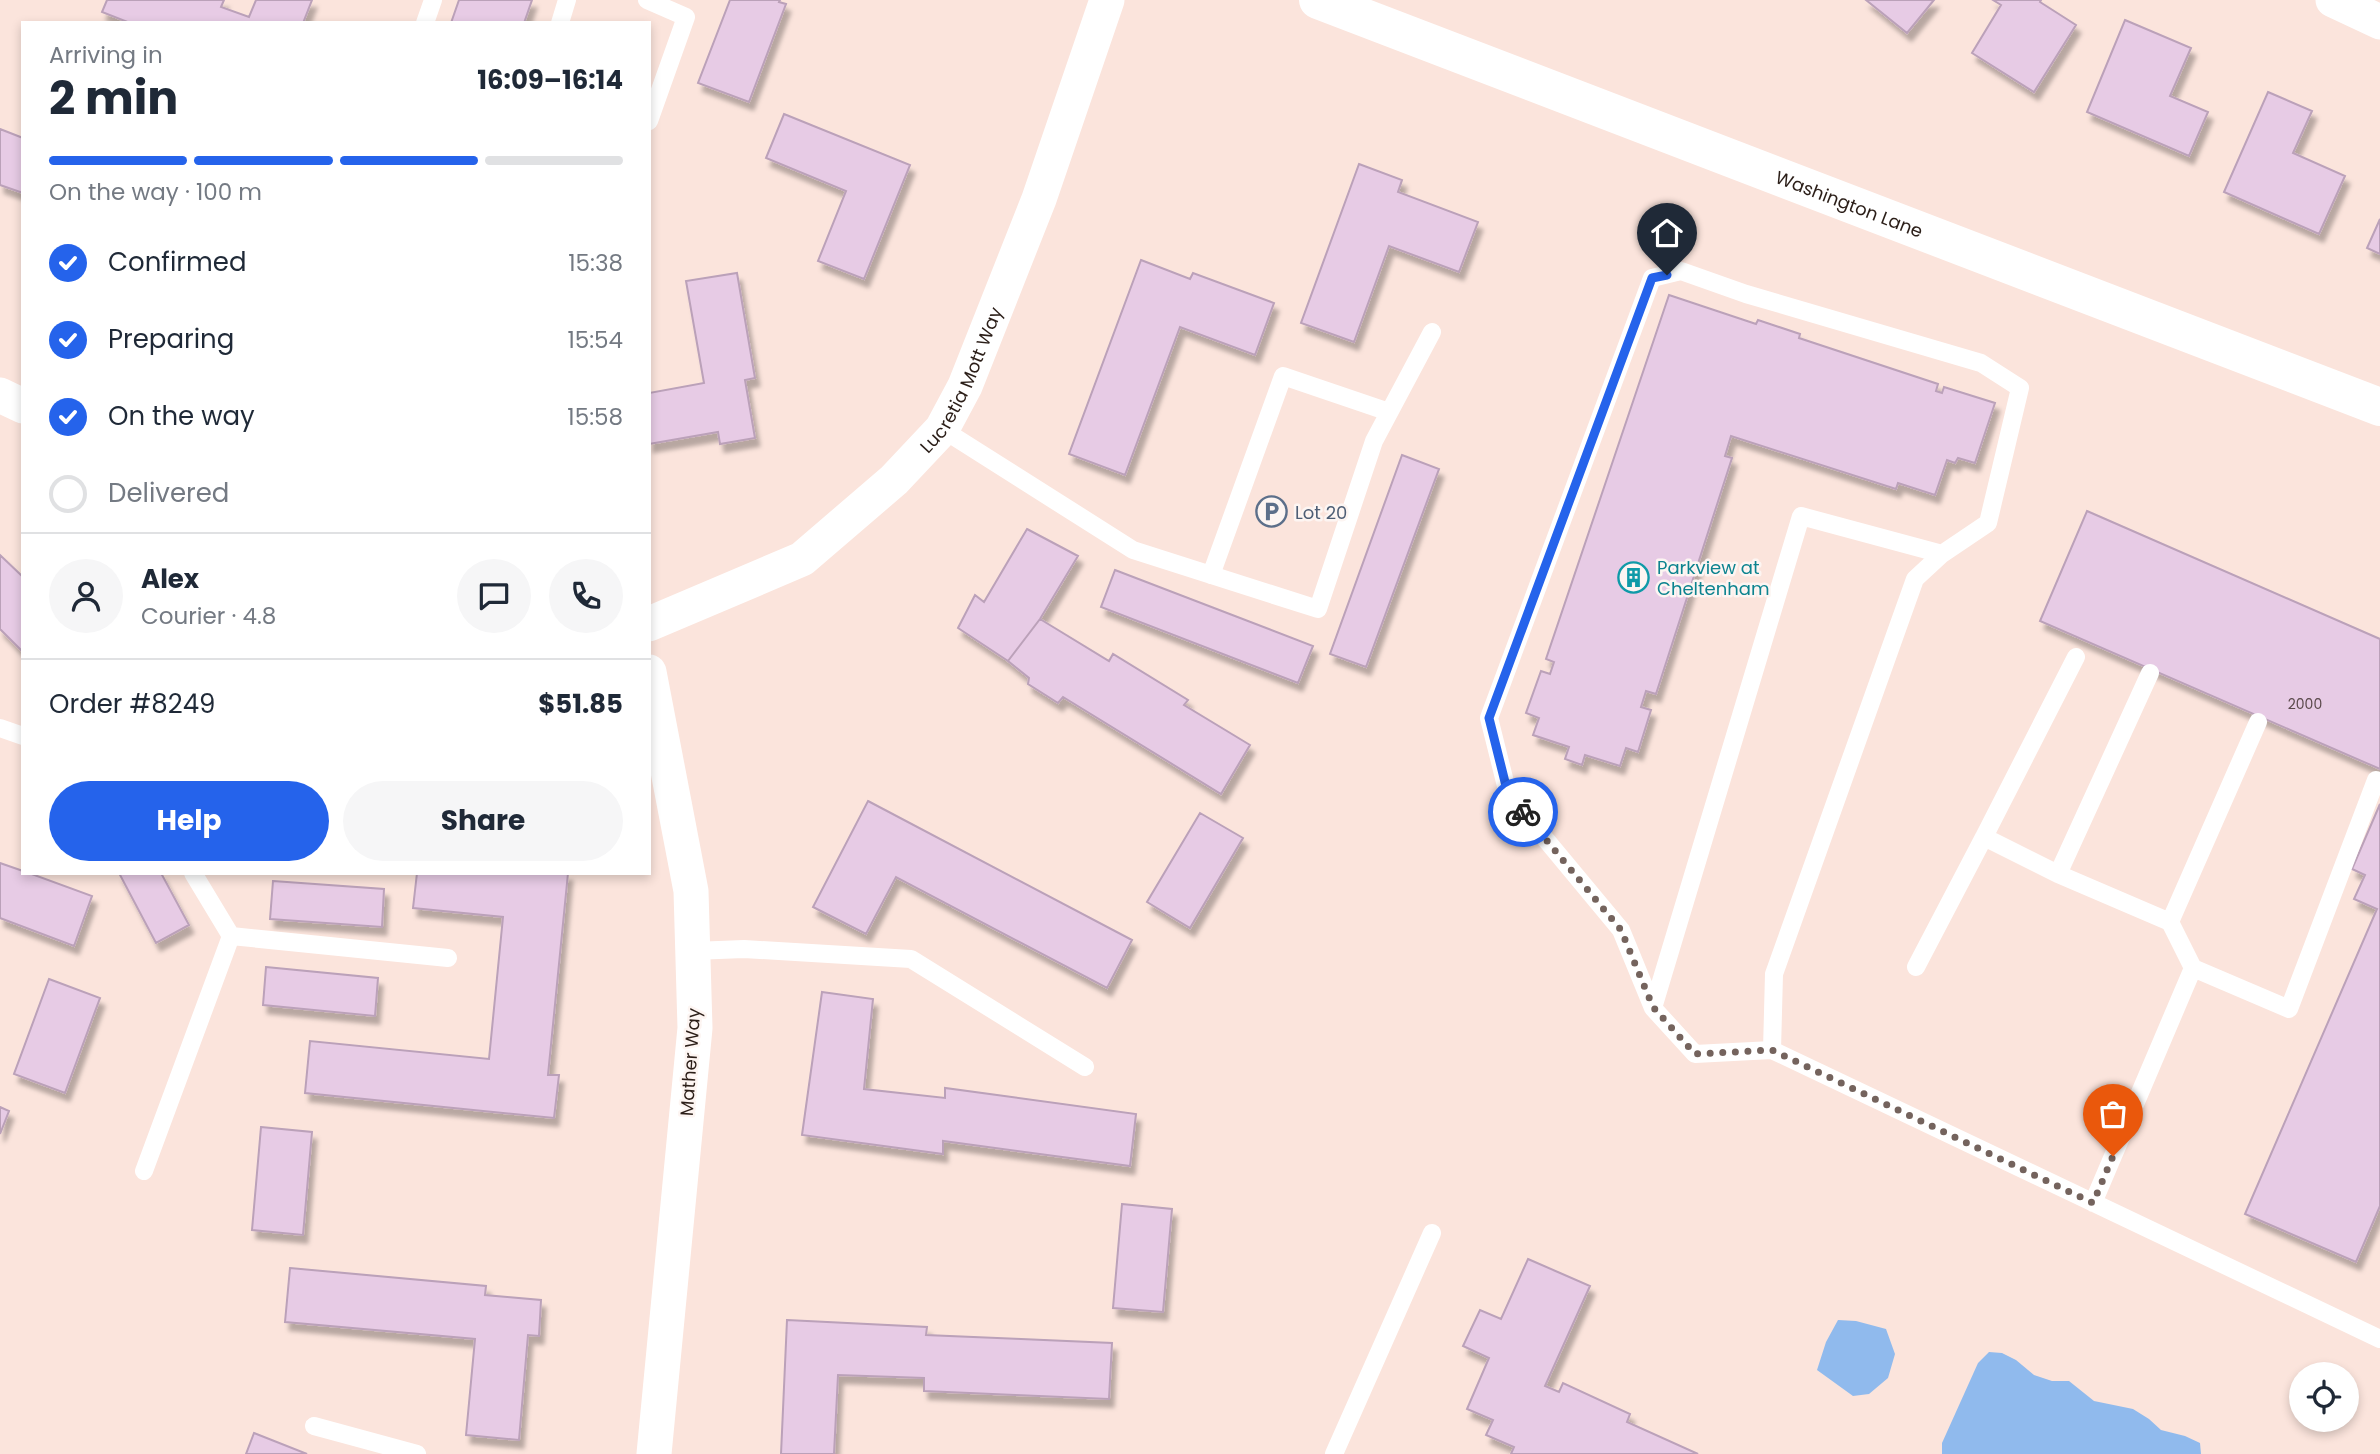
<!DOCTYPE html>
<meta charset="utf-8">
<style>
:root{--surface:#fff;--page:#f6f6f7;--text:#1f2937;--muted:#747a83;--line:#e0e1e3;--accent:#2563eb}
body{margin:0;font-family:Poppins,sans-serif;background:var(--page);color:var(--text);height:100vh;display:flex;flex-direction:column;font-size:26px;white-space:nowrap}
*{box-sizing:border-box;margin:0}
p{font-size:23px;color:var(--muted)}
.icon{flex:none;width:38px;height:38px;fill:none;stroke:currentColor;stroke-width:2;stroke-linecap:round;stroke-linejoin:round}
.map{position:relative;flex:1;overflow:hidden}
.details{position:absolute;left:21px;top:21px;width:630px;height:854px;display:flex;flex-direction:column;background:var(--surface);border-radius:0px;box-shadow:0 4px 10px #0003}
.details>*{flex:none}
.buttons{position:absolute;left:2289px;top:1362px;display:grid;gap:14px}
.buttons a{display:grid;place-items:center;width:70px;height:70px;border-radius:50%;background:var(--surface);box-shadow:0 4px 10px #0003;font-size:35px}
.pin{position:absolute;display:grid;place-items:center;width:60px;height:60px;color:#fff;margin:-72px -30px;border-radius:50% 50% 50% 0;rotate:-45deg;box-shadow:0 0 7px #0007}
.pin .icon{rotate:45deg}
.courier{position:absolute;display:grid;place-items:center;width:70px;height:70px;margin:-35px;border:5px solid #2563eb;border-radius:50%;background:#fff;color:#222;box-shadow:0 2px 9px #0007}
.head em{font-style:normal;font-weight:700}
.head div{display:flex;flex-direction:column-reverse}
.head{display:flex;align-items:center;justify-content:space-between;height:119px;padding:0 28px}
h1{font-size:46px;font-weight:700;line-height:52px}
.bar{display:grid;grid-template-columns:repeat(4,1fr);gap:10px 7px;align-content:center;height:84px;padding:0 28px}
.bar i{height:9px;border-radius:5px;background:var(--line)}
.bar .current{background:var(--accent)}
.bar p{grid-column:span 4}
.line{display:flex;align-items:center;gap:18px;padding:0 28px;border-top:2px solid var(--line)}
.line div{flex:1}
.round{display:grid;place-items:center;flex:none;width:74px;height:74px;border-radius:37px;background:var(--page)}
ol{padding:0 28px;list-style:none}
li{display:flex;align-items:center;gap:21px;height:77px}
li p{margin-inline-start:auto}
li .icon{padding:7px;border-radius:50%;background:var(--accent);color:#fff;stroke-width:4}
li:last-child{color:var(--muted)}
li i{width:38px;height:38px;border:4px solid var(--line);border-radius:50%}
.primary-button{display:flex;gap:14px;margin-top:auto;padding:14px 28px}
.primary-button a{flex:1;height:80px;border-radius:42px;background:var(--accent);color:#fff;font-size:28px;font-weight:700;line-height:80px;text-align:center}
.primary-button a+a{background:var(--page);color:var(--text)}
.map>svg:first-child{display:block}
.water{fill:#90baed}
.building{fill:#e7cbe5;stroke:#bba1b9;stroke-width:2;filter:url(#shadow)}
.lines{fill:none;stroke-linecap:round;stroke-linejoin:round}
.lane{stroke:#fff;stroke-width:18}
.street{stroke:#fff;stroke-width:35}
.primary{stroke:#fff;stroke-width:38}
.done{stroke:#74635d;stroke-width:7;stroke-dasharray:0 12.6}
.route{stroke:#2563eb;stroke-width:9}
.labels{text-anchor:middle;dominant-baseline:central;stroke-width:5;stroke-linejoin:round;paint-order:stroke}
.number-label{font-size:14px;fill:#5a494b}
.street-label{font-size:18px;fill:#2b1e18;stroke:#fdf5f2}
.service-label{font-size:18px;fill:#4e5e75;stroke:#fdf5f2;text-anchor:start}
.culture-label{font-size:18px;fill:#0d838f;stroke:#fdf5f2;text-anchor:start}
</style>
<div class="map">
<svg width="2380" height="1454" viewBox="0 0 2380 1454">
<defs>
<filter id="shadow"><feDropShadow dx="4.5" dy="8" stdDeviation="2" flood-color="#0004"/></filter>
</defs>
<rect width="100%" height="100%" fill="#fbe4dc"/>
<path class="water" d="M1838,1320l18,1 30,8 9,25 -7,24 -19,16 -16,2 -36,-26 9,-28z
M1989,1352l13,1 14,7 18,15 18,6h17l25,20 39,8 16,10 12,11 24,6 15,7 1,11h-259v-11l36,-80z"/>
<path class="building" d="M107,0h117l-3,7 28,10 7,-17h56l-9,23h-173l-28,-11z
M459,0h73l-8,23h-73z
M730,0h50l-1,2 7,2 -37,98 -51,-19z
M1866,0h68l-27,33z
M1993,0h48l-1,2 36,23 -42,67 -62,-39 29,-48z
M2125,20l66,28 -21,48 38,16 -19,44 -102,-44z
M2268,92l44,19 -19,42 52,23 -26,58 -95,-42z
M784,114l126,51 -46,114 -46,-18 28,-70 -80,-33z
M0,129l23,9v55l-23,-8z
M1359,164l43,16 -4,12 80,30 -19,50 -70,-26 -35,96 -53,-19z
M2380,219v35l-13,-6z
M1141,260l49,19 3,-6 81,30 -19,52 -75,-28 -55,148 -56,-21z
M737,273l18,105 -10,2 10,58 -35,6 -2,-12 -69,12v-51l55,-10 -18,-102z
M1669,295l87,29 2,-4 42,14 -1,4 139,46 -2,7 6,2 2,-6 51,16 -20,60 -17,-5 -3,5 -8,-3 -12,35 -37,-12 -2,6 -165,-53 -6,20 7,2 -76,236 -10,-3 -5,16 10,3 -13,42 -12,-4 -6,18 -35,-11 -3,10 -17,-6 4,-12 -36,-12 6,-17 -13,-5 15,-42 9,3 4,-12 -8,-3z
M1402,455l37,14 -73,198 -36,-13z
M2087,511l293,128v130l-340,-148z
M1027,529l51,27 -38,63 -32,42 -50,-33 17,-33 9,7z
M0,555l23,22v75l-23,-23z
M1115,570l198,76 -15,37 -197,-76z
M1040,619l69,42 4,-7 75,46 -4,5 66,40 -29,49 -158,-97 -5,6 -30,-19 1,-6 -21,-17z
M868,801l264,139 -25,48 -211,-111 -30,57 -53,-27z
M2380,804v402l-24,56 -111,-48 132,-305 -23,-10 11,-24 -13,-6z
M1200,813l43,25 -53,90 -43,-26z
M0,863l23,8v2h6l63,23 -18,50 -74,-28z
M119,873h42l28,52 -33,18z
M417,873h151l-20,202h11l-5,43 -249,-25 5,-52 179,18 14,-142 -90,-9z
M273,881l111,8 -2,38 -112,-8z
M266,967l112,11 -3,38 -112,-11z
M49,979l51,19 -35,95 -51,-19z
M822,992l51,7 -9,90 81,9v-10l191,26 -6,52 -187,-25v13l-141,-19z
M0,1107l9,4 -9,23z
M261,1127l51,5 -9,103 -51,-5z
M1122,1204l50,5 -9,103 -50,-4z
M1528,1259l62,27 -45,100 14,6 4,-9 67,31 -3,8 71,32h-187l3,-7 -28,-12 7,-15 -26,-11 22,-51 -26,-12 17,-36 21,9z
M290,1268l196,18 -1,9 56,5 -2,36 -11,-1 -9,105 -53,-5 9,-96 -190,-17z
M787,1320l140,7 -1,8 186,8 -3,56 -185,-8v-13l-86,-3 -4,79h-53z
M254,1433l53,21h-61z"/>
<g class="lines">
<path class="lane" d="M647,0l39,17 -37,104
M425,23l8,-23
M560,23l7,-23
M942,429l191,121 185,59 56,-168 58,-109
M1211,575l72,-199 106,36
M2150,673l-92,201 112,48
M0,728l23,8
M193,873l38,63 217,22
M2058,874l-74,-37 92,-180
M693,951l51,-2 167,10 174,108
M1916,967l68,-130
M2193,968l-23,-46 88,-200
M1653,1008l-32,-78 -113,-136 -19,-76 163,-440 29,-7 65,23 235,69 39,25 -32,135 -46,31 -27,25 -141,395 -2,76 608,289
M1772,1050l-77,4 -42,-46 148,-492 141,38
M144,1171l87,-235
M2093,1203l100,-235 96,41 87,-229
M314,1426l103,28
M1334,1454l98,-221"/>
<g class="street">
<path d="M2333,0l47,22"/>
<path d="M0,395l23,11"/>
<path id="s1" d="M649,624l153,-65 92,-79 48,-51 23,-43 74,-187 68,-199"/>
<path d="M649,672l42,219 4,137 -41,426"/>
</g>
<path class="primary" id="s2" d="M1318,0l1062,407"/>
</g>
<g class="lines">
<path class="done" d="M1523,812l98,118 32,77 42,47 77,-4 321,153 20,-47"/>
<path class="route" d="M1523,812l-15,-18 -19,-76 163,-440 15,-3"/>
</g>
<defs>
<symbol id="parking-ring" viewBox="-11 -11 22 22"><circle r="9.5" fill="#fdf5f2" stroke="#5c6f8a" stroke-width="1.5"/><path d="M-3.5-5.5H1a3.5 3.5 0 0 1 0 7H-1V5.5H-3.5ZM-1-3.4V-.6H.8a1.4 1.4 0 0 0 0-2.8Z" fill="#5c6f8a"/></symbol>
<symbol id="building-ring" viewBox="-11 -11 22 22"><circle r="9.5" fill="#fdf5f2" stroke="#0f9aa8" stroke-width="1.5"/><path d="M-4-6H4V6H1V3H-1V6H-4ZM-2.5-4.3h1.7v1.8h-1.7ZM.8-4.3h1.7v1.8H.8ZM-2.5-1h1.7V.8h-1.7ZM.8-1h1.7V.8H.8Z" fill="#0f9aa8"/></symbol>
</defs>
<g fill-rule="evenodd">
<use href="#parking-ring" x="1254" y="494" width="35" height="35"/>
<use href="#building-ring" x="1616" y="560" width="35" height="35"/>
</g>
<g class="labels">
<g class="number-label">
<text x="2305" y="704">2000</text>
</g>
<g class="street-label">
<text stroke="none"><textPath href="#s2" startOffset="569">Washington Lane</textPath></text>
<text stroke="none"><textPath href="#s1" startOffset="410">Lucretia Mott Way</textPath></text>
<text transform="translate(690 1062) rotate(-86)">Mather Way</text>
</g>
<g class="service-label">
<text x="1295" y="512">Lot 20</text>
</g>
<g class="culture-label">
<text x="1657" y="567">Parkview at<tspan x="1657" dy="21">Cheltenham</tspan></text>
</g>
</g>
</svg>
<div class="buttons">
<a><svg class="icon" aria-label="locate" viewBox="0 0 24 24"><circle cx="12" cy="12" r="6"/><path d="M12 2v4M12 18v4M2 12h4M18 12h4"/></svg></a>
</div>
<div class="pin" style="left:2113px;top:1156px;background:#ea580c"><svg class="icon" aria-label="bag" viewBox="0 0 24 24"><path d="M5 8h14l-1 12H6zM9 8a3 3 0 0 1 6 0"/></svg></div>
<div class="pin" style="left:1667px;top:275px;background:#1f2937"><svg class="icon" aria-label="home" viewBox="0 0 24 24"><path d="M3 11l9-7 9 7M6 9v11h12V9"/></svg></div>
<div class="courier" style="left:1523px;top:812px"><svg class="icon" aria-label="bike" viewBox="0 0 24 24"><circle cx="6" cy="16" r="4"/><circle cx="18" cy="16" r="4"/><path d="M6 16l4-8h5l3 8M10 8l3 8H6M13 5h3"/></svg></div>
<section class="details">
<div class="head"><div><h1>2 min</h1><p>Arriving in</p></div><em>16:09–16:14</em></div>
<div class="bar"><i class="current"></i><i class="current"></i><i class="current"></i><i></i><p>On the way · 100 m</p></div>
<ol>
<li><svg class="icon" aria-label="check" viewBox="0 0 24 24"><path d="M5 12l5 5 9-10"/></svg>Confirmed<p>15:38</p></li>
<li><svg class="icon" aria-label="check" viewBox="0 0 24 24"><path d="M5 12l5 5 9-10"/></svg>Preparing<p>15:54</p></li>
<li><svg class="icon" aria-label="check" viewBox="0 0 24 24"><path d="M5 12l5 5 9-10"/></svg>On the way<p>15:58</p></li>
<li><i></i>Delivered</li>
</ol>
<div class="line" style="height:126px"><a class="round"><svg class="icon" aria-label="person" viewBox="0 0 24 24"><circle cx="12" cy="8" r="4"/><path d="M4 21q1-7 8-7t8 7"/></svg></a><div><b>Alex</b><p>Courier · 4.8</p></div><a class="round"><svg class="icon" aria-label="chat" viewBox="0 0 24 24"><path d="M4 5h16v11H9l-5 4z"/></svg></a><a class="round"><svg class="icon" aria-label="phone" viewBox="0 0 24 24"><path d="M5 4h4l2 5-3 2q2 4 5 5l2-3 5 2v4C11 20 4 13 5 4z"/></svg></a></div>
<div class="line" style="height:91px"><div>Order #8249</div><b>$51.85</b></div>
<div class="primary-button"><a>Help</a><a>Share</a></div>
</section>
</div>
